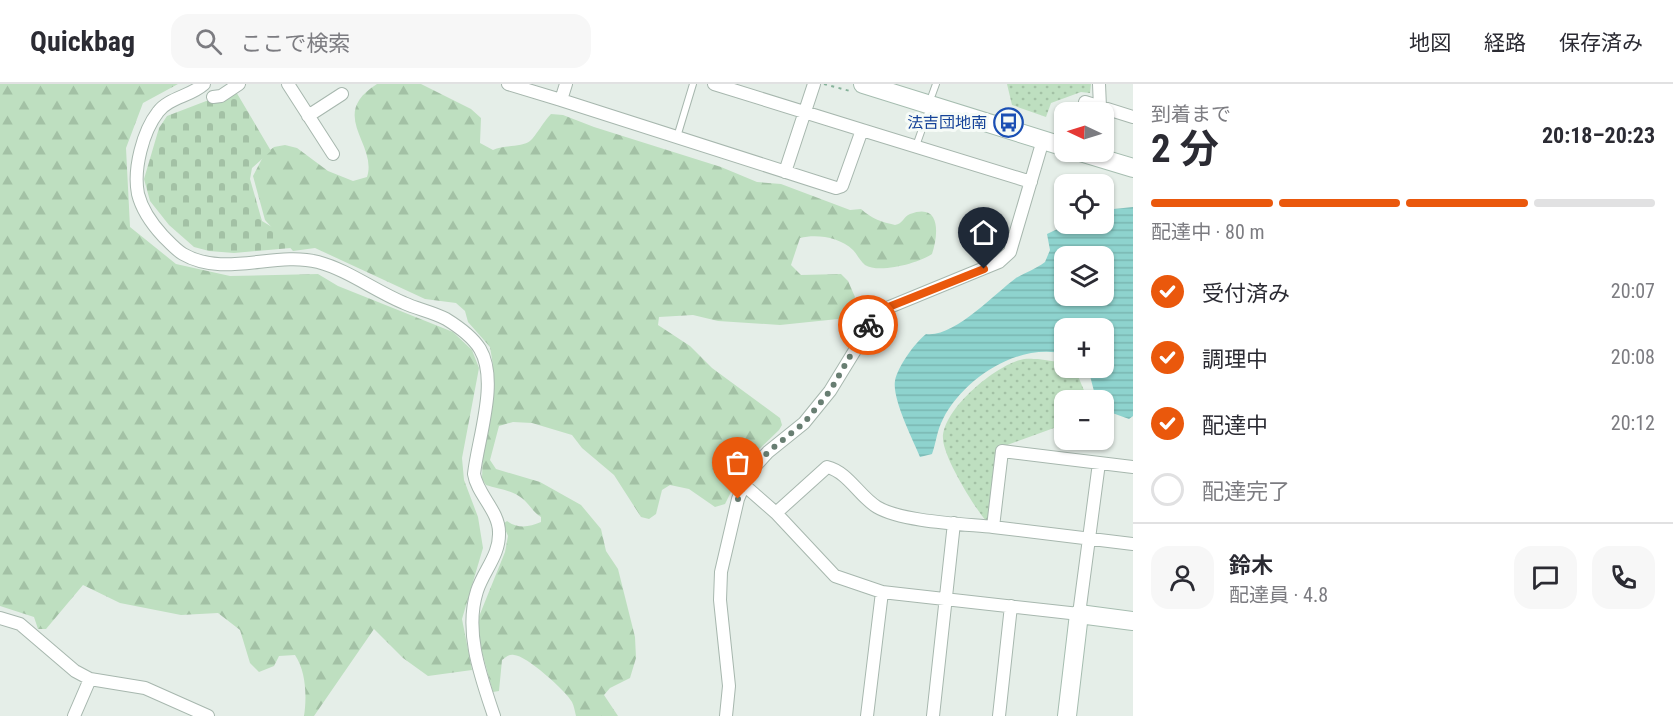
<!DOCTYPE html>
<html lang="ja">
<meta charset="utf-8">
<style>
:root{--surface:#fff;--page:#f7f7f7;--text:#2b2b33;--muted:#7c7c81;--line:#e1e1e2;--accent:#ea580c}
body{margin:0;font-family:"Roboto Condensed","Noto Sans JP",sans-serif;background:var(--page);color:var(--text);height:100vh;display:flex;flex-direction:column;font-size:22px;white-space:nowrap}
*{box-sizing:border-box;margin:0}
p{font-size:20px;color:var(--muted)}
.icon{flex:none;width:33px;height:33px;fill:none;stroke:currentColor;stroke-width:2;stroke-linecap:round;stroke-linejoin:round}
.map{position:relative;flex:1;overflow:hidden}
.panel{display:flex;flex-direction:column;background:var(--surface);width:540px}
.panel>*{flex:none}
.needle{width:39px;rotate:274deg}
.fabs{position:absolute;left:1054px;top:18px;display:grid;gap:12px}
.fabs a{display:grid;place-items:center;width:60px;height:60px;border-radius:12px;background:var(--surface);box-shadow:0 2px 4px #0004;font-size:30px}
.pin{position:absolute;display:grid;place-items:center;width:51px;height:51px;color:#fff;margin:-62px -26px;border-radius:50% 50% 50% 0;rotate:-45deg;box-shadow:0 0 6px #0007}
.pin .icon{rotate:45deg}
.courier{position:absolute;display:grid;place-items:center;width:60px;height:60px;margin:-30px;border:4px solid #ea580c;border-radius:50%;background:#fff;color:#222;box-shadow:0 2px 8px #0007}
.head em{font-style:normal;font-weight:700}
.head div{display:flex;flex-direction:column-reverse}
.head{display:flex;align-items:center;justify-content:space-between;height:102px;padding:0 18px}
h1{font-size:39px;font-weight:700;line-height:45px}
.bar{display:grid;grid-template-columns:repeat(4,1fr);gap:9px 6px;align-content:center;height:72px;padding:0 18px}
.bar i{height:8px;border-radius:4px;background:var(--line)}
.bar .active{background:var(--accent)}
.bar p{grid-column:span 4}
.line{display:flex;align-items:center;gap:15px;padding:0 18px;border-top:2px solid var(--line)}
.line div{flex:1}
.round{display:grid;place-items:center;flex:none;width:63px;height:63px;border-radius:18px;background:var(--page)}
ol{padding:0 18px;list-style:none}
li{display:flex;align-items:center;gap:18px;height:66px}
li p{margin-inline-start:auto}
li .icon{padding:6px;border-radius:50%;background:var(--accent);color:#fff;stroke-width:4}
li:last-child{color:var(--muted)}
li i{width:33px;height:33px;border:3px solid var(--line);border-radius:50%}
header{display:flex;align-items:center;gap:36px;box-sizing:border-box;height:84px;padding:0 30px;background:var(--surface);border-bottom:2px solid var(--line)}
header strong{font-size:28px}
nav{display:flex;gap:33px;margin-inline-start:auto;font-size:21px}
.search{width:420px;height:54px;background:var(--page);display:flex;align-items:center;gap:15px;box-sizing:border-box;padding:0 21px;border-radius:18px;color:var(--muted);font-size:22px}
main{display:flex;flex:1;min-height:0}
.map>svg:first-child{display:block}
.grass{fill:url(#grass-dots)}
.forest{fill:url(#forest-firs)}
.cemetery{fill:url(#cemetery-stones)}
.water{fill:url(#water-rules);fill-rule:evenodd}
.lines{fill:none;stroke-linecap:round;stroke-linejoin:round}
.lane-casing{stroke:#a7b7ae;stroke-width:8}
.street-casing{stroke:#a7b7ae;stroke-width:14}
.secondary-casing{stroke:#a6bdb0;stroke-width:20}
.path{stroke:#86b29a;stroke-width:2;stroke-dasharray:3 4.5;stroke-linecap:butt}
.lane{stroke:#fff;stroke-width:6}
.street{stroke:#fff;stroke-width:12}
.secondary{stroke:#fff;stroke-width:18}
.done{stroke:#687e72;stroke-width:6;stroke-dasharray:0 10.8}
.route{stroke:#ea580c;stroke-width:8}
.labels{text-anchor:middle;dominant-baseline:central;stroke-width:6;stroke-linejoin:round;paint-order:stroke}
.transit-label{font-size:16px;fill:#164399;stroke:#f6fbf7;text-anchor:end}
</style>
<header>
<strong>Quickbag</strong>
<div class="search"><svg class="icon" aria-label="search" viewBox="0 0 24 24"><circle cx="10" cy="10" r="6"/><path d="M15 15l6 6"/></svg>ここで検索</div>
<nav><a>地図</a><a>経路</a><a>保存済み</a></nav>
</header>
<main>
<div class="map">
<svg width="1133" height="632" viewBox="0 0 1133 632">
<defs>
<pattern id="grass-dots" width="8" height="8" patternUnits="userSpaceOnUse" patternTransform="scale(1.5)"><rect width="8" height="8" fill="#bedfc0"/><path d="M2 2h.1M6 6h.1" fill="none" stroke="#a3c1a5" stroke-width="1.8" stroke-linecap="round"/></pattern>
<pattern id="forest-firs" width="22" height="20" patternUnits="userSpaceOnUse" patternTransform="scale(1.5)"><rect width="22" height="20" fill="#bedfc0"/><path d="M5 1l3.5 6h-7zM16 11l3.5 6h-7z" fill="#a3c1a5"/></pattern>
<pattern id="cemetery-stones" width="16" height="16" patternUnits="userSpaceOnUse" patternTransform="scale(1.5)"><rect width="16" height="16" fill="#bedfc0"/><path d="M2 7V4a2 2 0 0 1 4 0v3zM10 15v-3a2 2 0 0 1 4 0v3z" fill="#a3c1a5"/></pattern>
<pattern id="water-rules" width="6" height="5" patternUnits="userSpaceOnUse" patternTransform="scale(1.5)"><rect width="6" height="5" fill="#8ed3ce"/><path d="M0 2.5h6" fill="none" stroke="#7ab6b1"/></pattern>
</defs>
<rect width="100%" height="100%" fill="#e5eee8"/>
<path class="grass" d="M1007,0h84l-1,9 -9,-1 -30,11 -5,14 -34,-12z
M1038,275l27,4v5l10,1 13,31h-23v24l-66,24 -9,69 -4,4c-13,-16 -42,-63 -43,-82 -1,-29 51,-72 77,-79 5,-2 13,-1 18,-1z"/>
<path class="forest" d="M0,0h178l-35,19 -17,45 4,79 46,37 54,12 88,-2 20,12 115,46 19,18 7,18 -17,90 2,22 14,37 5,31 -21,71 10,51 -44,6 -25,-18 -29,-29 -60,87h-10c3,-19 2,-45 -9,-61l-16,1 -5,10 -15,6 -9,-9 -10,-33 -22,-17 -37,2 -61,-12 -37,-18 -37,44h-8l-4,-12 -34,-11z
M377,0h44l50,25 10,9 -1,25 13,7c11,-5 30,-3 37,-9 6,-5 13,-19 21,-27l12,1 31,12 127,40 36,15 24,2 69,26 11,-1c11,10 21,13 34,16 8,-1 8,-8 15,-11 32,-12 28,22 22,40 -13,9 -53,20 -67,11 -5,-4 -8,-11 -12,-15 -14,-13 -36,-16 -53,-12l-9,27 10,10 40,-1 7,7 7,16 -4,13 -13,9 -58,6 -62,-4 -25,-6 -34,2 -1,8 32,21 22,22 68,50 2,7 -3,5 -33,32 -21,42 -10,3 -26,-18 -19,-4 -8,5 -6,24 -7,5 -8,-2 -27,-42 -32,-27 -10,-13 -40,-12 -19,-1 -14,4 -9,34 6,9 44,13 41,23 20,24 5,22 12,18 17,68 1,21 -6,20 -20,10 -6,7 14,21h-42c-1,-4 -2,-10 -4,-14 -6,-11 -46,-47 -58,-47 -5,-1 -8,2 -12,5l-3,31 -6,1 -13,-47 -2,-26 27,-67 3,-16 -5,-12 4,-3c11,8 22,6 34,1v-5c-8,-5 -11,-12 -18,-18 -10,-9 -25,-10 -37,-14l-4,-6 1,-30 10,-44v-40l-3,-18 -22,-25 -3,-11 -9,-8 -31,-4 -110,-51 -22,3 -28,-31 -12,-44 11,-21 10,-8 11,-2 12,3 31,23 25,10 14,-4c11,-33 -40,-62 10,-93z"/>
<path class="cemetery" d="M235,6l36,61 -19,17 -2,11 12,42 20,12 9,15 -57,5 -25,-2 -15,-4 -25,-22 -19,-24 -6,-22 15,-51 8,-12z"/>
<path class="water" d="M1133,123v209l-4,3 -25,-9v-10l-8,-1 -8,-31h16v-40h-39v26c-46,-12 -101,24 -122,65 -6,11 -7,24 -11,35l-12,3c-7,-17 -28,-58 -25,-76 3,-15 19,-37 31,-47 28,4 68,-40 90,-56 10,-6 20,-9 29,-16l5,-12 -3,-16 21,-10h36v-14zM1065,172h39v40h-39z"/>
<g class="lines">
<defs>
<path id="lane" d="M932,11l4,-11
M677,53l16,-53
M916,62l11,-31"/>
<path id="street" d="M204,0c-13,12 -36,14 -46,28 -15,19 -25,57 -20,82 4,16 14,30 25,42 6,6 13,14 20,18 41,24 92,-3 135,8 30,8 57,29 86,41 13,6 29,9 42,16 13,8 26,17 34,30 19,32 -2,89 -6,125 3,20 25,37 25,58 1,23 -15,38 -22,59 -13,41 4,86 17,125
M288,0l45,70
M508,0l53,16 5,-16
M714,0l148,46
M1099,0l1,23
M213,13l8,-1 18,-12
M561,16l275,88 6,-2 20,-56 169,52
M1085,18l48,15
M308,32l34,-22
M785,88l29,-88
M744,401l32,28 59,63 47,16 197,22 20,-151
M776,429l51,-46c21,5 32,29 50,40 25,15 87,17 116,20l9,-76 131,16
M993,443l140,17
M0,534l20,6 55,47 15,8 55,9 63,28
M74,632l16,-37
M726,632l3,-30 -9,-86 1,-28 17,-73 11,-26 19,-21 36,-29 26,-32 46,-75 11,-8 112,-46 11,-10 33,-112
M867,632l15,-124
M933,632l21,-193
M999,632l12,-110"/>
<path id="secondary" d="M863,0l202,63
M1080,68l53,16
M1067,632l12,-102 54,7"/>
</defs>
<use href="#lane" class="lane-casing"/>
<use href="#street" class="street-casing"/>
<use href="#secondary" class="secondary-casing"/>
<path class="path" d="M824,0l26,7"/>
<use href="#lane" class="lane"/>
<use href="#street" class="street"/>
<use href="#secondary" class="secondary"/>
</g>
<g class="lines">
<path class="done" d="M738,415l11,-26 19,-21 36,-29 26,-32 38,-66"/>
<path class="route" d="M868,241l18,-17 98,-39"/>
</g>
<defs>
<symbol id="bus-ring" viewBox="-11 -11 22 22"><circle r="9.5" fill="#f6fbf7" stroke="#1a4fb4" stroke-width="1.5"/><path d="M-5-6H5V4H4V6H2V4H-2V6H-4V4H-5ZM-3.5-4V0h7V-4ZM-3.5 1.2v1.5H-2V1.2ZM2 1.2v1.5H3.5V1.2Z" fill="#1a4fb4"/></symbol>
</defs>
<g fill-rule="evenodd">
<use href="#bus-ring" x="992" y="22" width="33" height="33"/>
</g>
<g class="labels">
<g class="transit-label">
<text x="987" y="38">法吉団地南</text>
</g>
</g>
</svg>
<div class="fabs">
<a><svg class="needle" viewBox="-14 -14 28 28"><path d="M0-13l5 13h-10z" fill="#e53935"/><path d="M0 13l5-13h-10z" fill="#7c7c81"/></svg></a>
<a><svg class="icon" aria-label="locate" viewBox="0 0 24 24"><circle cx="12" cy="12" r="6"/><path d="M12 2v4M12 18v4M2 12h4M18 12h4"/></svg></a>
<a><svg class="icon" aria-label="layers" viewBox="0 0 24 24"><path d="M12 4l9 5-9 5-9-5zM3 14l9 5 9-5"/></svg></a>
<a>+</a>
<a>−</a>
</div>
<div class="pin" style="left:738px;top:415px;background:#ea580c"><svg class="icon" aria-label="bag" viewBox="0 0 24 24"><path d="M5 8h14l-1 12H6zM9 8a3 3 0 0 1 6 0"/></svg></div>
<div class="pin" style="left:984px;top:185px;background:#1f2937"><svg class="icon" aria-label="home" viewBox="0 0 24 24"><path d="M3 11l9-7 9 7M6 9v11h12V9"/></svg></div>
<div class="courier" style="left:868px;top:241px"><svg class="icon" aria-label="bike" viewBox="0 0 24 24"><circle cx="6" cy="16" r="4"/><circle cx="18" cy="16" r="4"/><path d="M6 16l4-8h5l3 8M10 8l3 8H6M13 5h3"/></svg></div>
</div>
<section class="panel">
<div class="head"><div><h1>2 分</h1><p>到着まで</p></div><em>20:18–20:23</em></div>
<div class="bar"><i class="active"></i><i class="active"></i><i class="active"></i><i></i><p>配達中 · 80 m</p></div>
<ol>
<li><svg class="icon" aria-label="check" viewBox="0 0 24 24"><path d="M5 12l5 5 9-10"/></svg>受付済み<p>20:07</p></li>
<li><svg class="icon" aria-label="check" viewBox="0 0 24 24"><path d="M5 12l5 5 9-10"/></svg>調理中<p>20:08</p></li>
<li><svg class="icon" aria-label="check" viewBox="0 0 24 24"><path d="M5 12l5 5 9-10"/></svg>配達中<p>20:12</p></li>
<li><i></i>配達完了</li>
</ol>
<div class="line" style="height:108px"><a class="round"><svg class="icon" aria-label="person" viewBox="0 0 24 24"><circle cx="12" cy="8" r="4"/><path d="M4 21q1-7 8-7t8 7"/></svg></a><div><b>鈴木</b><p>配達員 · 4.8</p></div><a class="round"><svg class="icon" aria-label="chat" viewBox="0 0 24 24"><path d="M4 5h16v11H9l-5 4z"/></svg></a><a class="round"><svg class="icon" aria-label="phone" viewBox="0 0 24 24"><path d="M5 4h4l2 5-3 2q2 4 5 5l2-3 5 2v4C11 20 4 13 5 4z"/></svg></a></div>
</section>
</main>
